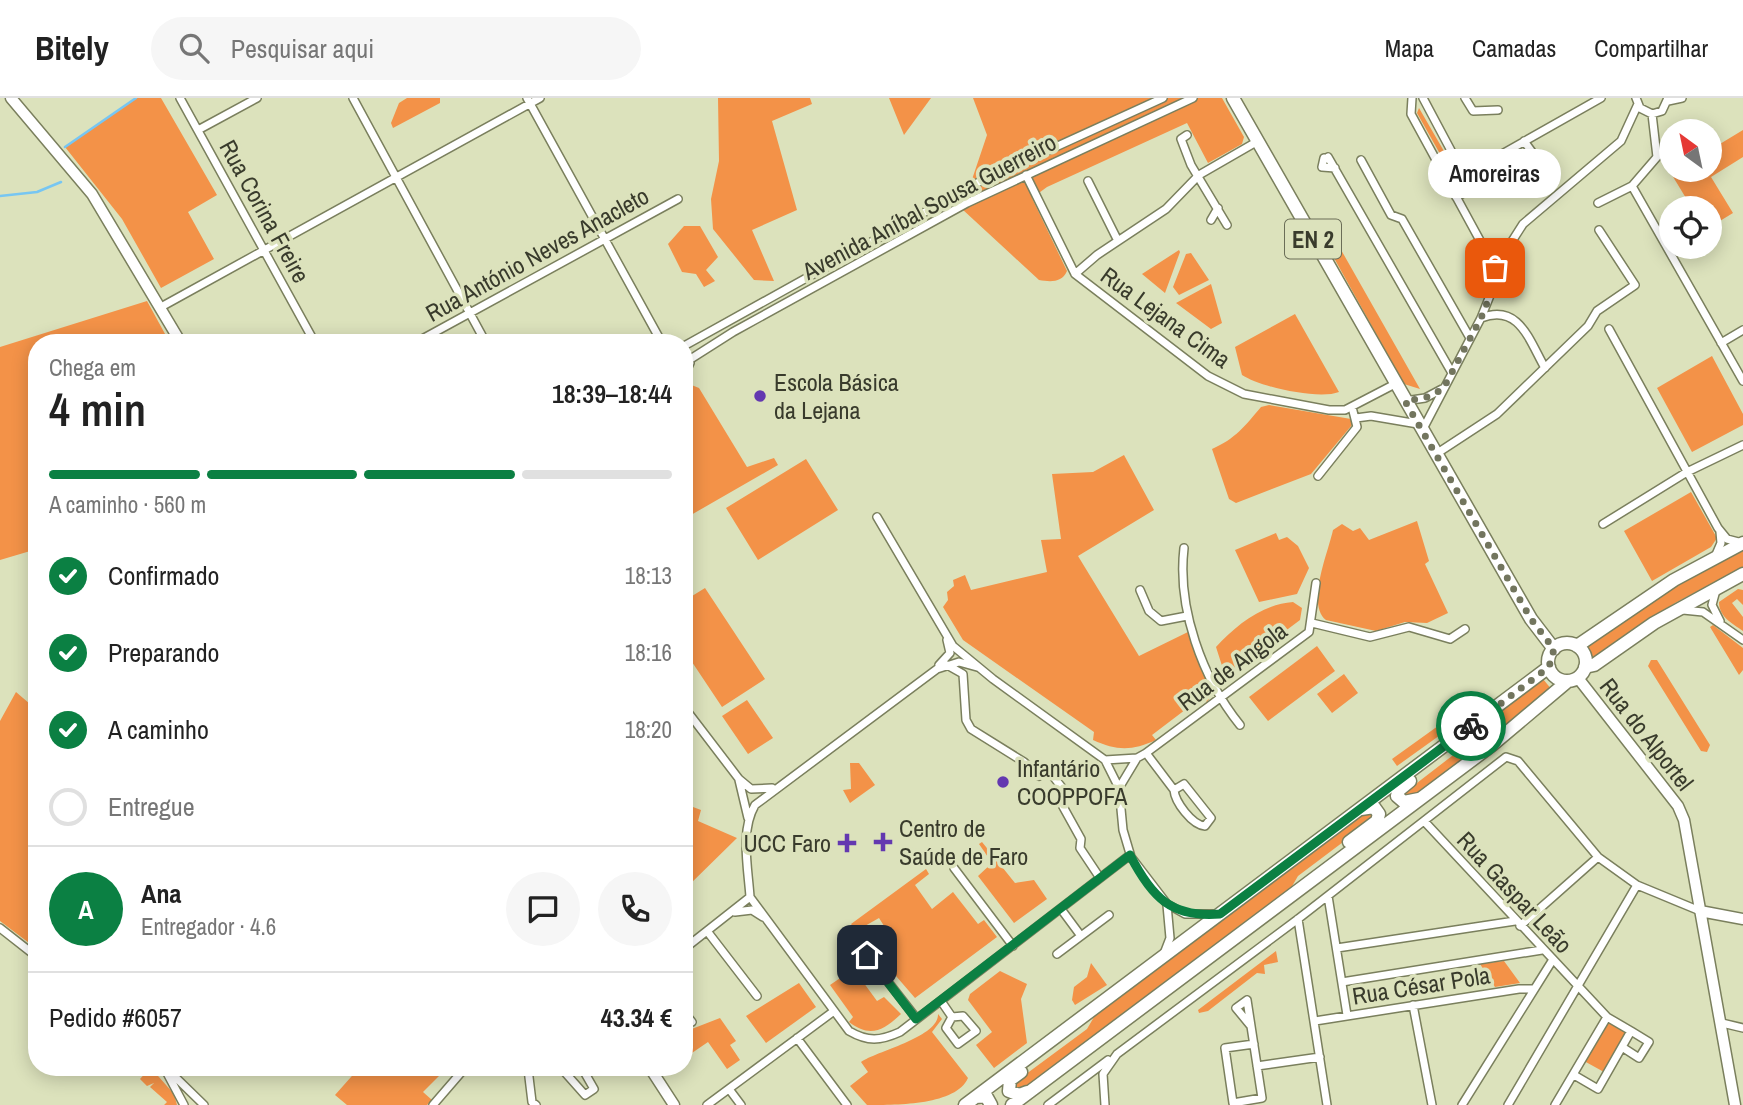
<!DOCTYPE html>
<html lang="pt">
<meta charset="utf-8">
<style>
:root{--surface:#fff;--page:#f6f6f6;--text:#222;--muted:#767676;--line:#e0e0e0;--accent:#0b8043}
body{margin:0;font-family:"Archivo Narrow",sans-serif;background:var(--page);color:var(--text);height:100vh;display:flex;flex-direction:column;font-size:26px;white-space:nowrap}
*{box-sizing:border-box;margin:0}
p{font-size:23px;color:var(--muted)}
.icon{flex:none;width:38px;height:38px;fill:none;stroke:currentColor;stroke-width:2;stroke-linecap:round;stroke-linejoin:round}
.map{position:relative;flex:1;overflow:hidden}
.side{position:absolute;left:28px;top:236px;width:665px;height:742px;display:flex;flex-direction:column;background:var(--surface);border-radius:28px;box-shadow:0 4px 18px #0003}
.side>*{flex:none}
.needle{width:46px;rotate:327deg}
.controls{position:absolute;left:1659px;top:21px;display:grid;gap:14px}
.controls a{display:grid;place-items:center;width:63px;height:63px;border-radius:50%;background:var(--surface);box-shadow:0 4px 18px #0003;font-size:35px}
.pin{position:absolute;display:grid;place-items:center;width:60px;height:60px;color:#fff;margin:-30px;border-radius:14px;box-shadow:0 4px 10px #0006}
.courier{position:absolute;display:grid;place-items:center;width:70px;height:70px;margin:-35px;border:5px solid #0b8043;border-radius:50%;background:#fff;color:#222;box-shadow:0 2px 9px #0007}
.bubble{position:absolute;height:49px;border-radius:24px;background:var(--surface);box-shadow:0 4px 18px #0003;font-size:23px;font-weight:600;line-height:49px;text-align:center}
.overview em{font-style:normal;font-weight:600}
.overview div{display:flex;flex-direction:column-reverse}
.overview{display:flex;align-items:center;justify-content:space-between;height:119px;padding:0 21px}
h1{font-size:46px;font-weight:600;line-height:52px}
.bar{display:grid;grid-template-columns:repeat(4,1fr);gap:10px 7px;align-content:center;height:84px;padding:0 21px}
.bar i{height:9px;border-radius:5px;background:var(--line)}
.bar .current{background:var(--accent)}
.bar p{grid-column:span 4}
.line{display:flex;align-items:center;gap:18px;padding:0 21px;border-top:2px solid var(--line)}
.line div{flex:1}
.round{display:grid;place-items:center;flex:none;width:74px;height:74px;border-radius:37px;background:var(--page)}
ol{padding:0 21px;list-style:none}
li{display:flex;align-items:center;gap:21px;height:77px}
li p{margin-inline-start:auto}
li .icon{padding:7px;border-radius:50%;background:var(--accent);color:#fff;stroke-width:4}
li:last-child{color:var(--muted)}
li i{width:38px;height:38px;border:4px solid var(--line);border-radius:50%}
header{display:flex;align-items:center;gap:42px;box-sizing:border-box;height:98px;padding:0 35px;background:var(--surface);border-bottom:2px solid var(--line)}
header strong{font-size:33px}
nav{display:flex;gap:38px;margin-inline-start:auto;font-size:24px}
.search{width:490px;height:63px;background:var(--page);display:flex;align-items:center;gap:18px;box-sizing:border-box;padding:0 24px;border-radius:38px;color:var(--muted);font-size:26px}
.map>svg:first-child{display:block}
.green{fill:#f39248}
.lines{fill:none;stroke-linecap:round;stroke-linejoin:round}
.stream{stroke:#77c6f2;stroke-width:2.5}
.street-casing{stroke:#7a7f5d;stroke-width:10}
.secondary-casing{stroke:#7a7f5d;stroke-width:13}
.primary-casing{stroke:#7a7f5d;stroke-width:15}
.street{stroke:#fff;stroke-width:7}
.secondary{stroke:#fff;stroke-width:10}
.primary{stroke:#fff;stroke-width:12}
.done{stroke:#72755e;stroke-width:7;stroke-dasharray:0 12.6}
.route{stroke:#0b8043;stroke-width:9}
.poi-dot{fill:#6338b0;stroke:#dce2bc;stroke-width:2.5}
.labels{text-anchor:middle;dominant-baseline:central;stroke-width:7;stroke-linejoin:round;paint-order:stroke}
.shield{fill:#dce2bc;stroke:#6a6d57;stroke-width:2}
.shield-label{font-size:23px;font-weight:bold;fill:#393b2c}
.street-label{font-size:24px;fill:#393b2c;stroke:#dce2bc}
.poi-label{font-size:24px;fill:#393b2c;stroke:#dce2bc;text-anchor:start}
</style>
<header>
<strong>Bitely</strong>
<div class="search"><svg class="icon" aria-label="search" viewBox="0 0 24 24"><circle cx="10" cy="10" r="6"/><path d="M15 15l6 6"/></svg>Pesquisar aqui</div>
<nav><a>Mapa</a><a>Camadas</a><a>Compartilhar</a></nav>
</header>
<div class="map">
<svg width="1743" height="1007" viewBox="0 0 1743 1007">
<rect width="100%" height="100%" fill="#dce2bc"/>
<path class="green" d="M136,0h25l56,97 -29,17 26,47 -53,29 -39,-69 -57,-72z
M407,0h33v5l-47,25 -2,-5 8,-20z
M718,0h92l2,6 -40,17 25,89 -45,20 22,51 -20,-1 -41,-51 -2,-30 8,-38z
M889,0h42l-27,37z
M973,0h249l22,39 -2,7 -34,19 -21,-40 -140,64 -15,11 35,73c-5,12 -17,11 -28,9l-77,-71 25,-74z
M1419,10l37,64 -3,5 -36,-64z
M1743,32v27l-32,20 22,36 -23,14v-19h-18l-31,-51 10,-6v19h39v-20z
M684,128h16l18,31 -12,13 9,11 -11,6 -8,-13 -14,-2 -14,-28z
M1340,150l80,141 -16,-5 -70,-126 2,-8z
M1179,152l1,2 -15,41 -23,-19z
M1191,155l18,27 -30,15 -6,-8 13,-33z
M1211,186l11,39 -11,6 -35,-26z
M147,203l23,42h-133v206l-37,11v-213z
M1295,216l44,78c-20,8 -79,-5 -97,-17l-7,-28z
M1712,258l31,58v11l-51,27 -35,-64z
M689,286l10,4 48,79 27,-9 4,7 -94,54v-126z
M1269,307l82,14 1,6 -41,49 -75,29 -7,-4 -17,-50c23,-10 33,-23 49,-42z
M1124,357l30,55 -76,46 61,100 51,-25 22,63 -5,8 -5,-5 -50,38 4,5c-24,11 -39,11 -63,0l1,-8 -131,-92 -20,-33 5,-7 -1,-8 7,-6 -1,-6 12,-5 6,15 76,-18 -6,-32 20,-1 -9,-65 41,-2z
M806,361l32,51 -80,50 -32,-52z
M1691,394l26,46 -6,9 -59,34 -28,-50z
M1417,423l12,40 -4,3 23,49 -21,10 -22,-1 -29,9 -50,-11c-20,-16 2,-67 7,-90l9,-6 11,7 7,-3 9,12z
M1276,435l3,7 8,-3 11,9 11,22 -12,26 -38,8 -24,-52z
M1743,452v17l-68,36 -82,55 -7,-11 87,-60z
M705,490l60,91 -43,28 -38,-57v-49z
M1738,491l5,1v15l-6,-6 -5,4 11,14v14c-11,-8 -24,-14 -24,-29z
M1293,504l9,6 -2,12 -71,53 -5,-1 -8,-25c20,-22 47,-43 77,-45z
M1713,527l30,23v22l-4,5 -29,-48z
M1317,548l18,25 -67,50 -19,-24z
M1651,562h6l53,85 -3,7 -6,-1 -53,-85z
M1344,576l14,19 -26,20 -15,-19z
M1543,581l9,11 -139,107 -8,1 -1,-5 70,-54 12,-17z
M16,594l21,18v239l-37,-28v-200z
M747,602l26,38 -25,16 -26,-38z
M1438,628l5,7 -46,33 -5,-7z
M850,665h9l16,22 -25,18 -7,-13 8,-1z
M684,692l5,2 -4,12 16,6 -3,11 39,17 -53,52z
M1367,714l7,5 -3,4 -73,55 -7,12 -267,200h-9l3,-8 69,-51 7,-12z
M982,744l33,41 19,-3 13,19 -33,24 -36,-47 14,-13 -13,-19z
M926,771l3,5 -14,11 17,24 21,-17 25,32 6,-4 13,17 -82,61 -38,-44 16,-14 -14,-22 -23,13 -5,-7z
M1276,853l2,11 -14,3 1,9 -8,-1 -49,38 -9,2 -1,-3z
M1504,863l16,22 -25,4 -15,-23z
M1091,865l16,22 -32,20 -3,-5 2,-13 13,-10z
M1000,873l27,13 -6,15 6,44 -33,25 -18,-23 16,-13 -24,-32 2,-6z
M849,874l9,3 19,26 7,-4 17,17c-18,17 -31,24 -52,8l4,-5 -23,-32z
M799,885l17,24 -50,36 -20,-27z
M938,916l4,5 -10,13 36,46c-12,27 -69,27 -101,27l-17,-19 18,-14 -7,-10c16,-11 78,-25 77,-48z
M720,920l16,23 -6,4 10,15 -13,9 -19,-27 -19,13 -5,-6v-17z
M1607,923l20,11 -23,40 -20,-11z
M145,970h6l23,26 3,11h-13l3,-3 -17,-15 4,-4 -7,3 -7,-7 8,-9z
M359,970h72l9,7 -17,17 9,8 -5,5h-80l-12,-10z"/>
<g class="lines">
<path class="stream" d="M65,49l71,-49
M0,98l37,-4 24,-10"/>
<defs>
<path id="street" d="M180,0l135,245
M353,0l133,245
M527,0l135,245
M1412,0l-1,16 84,154v15l-14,35 -58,111
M1423,0l41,77
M1465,0l8,13 25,-1
M1636,0l4,10 12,6 10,-3 6,-13
M1668,3l14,-3
M1652,16l5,43 -25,29 111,195
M198,32l59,-32
M1187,37l-6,4 10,26 36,60
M1328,59l124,216
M1324,60l-2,9 13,1
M1361,62l30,55 11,4 68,119
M1026,77l49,99 133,102 36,18 85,16h16l50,-26
M1088,83l30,60
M1449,86l152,-86
M1456,99l70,-38 6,-7 -8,-11
M1598,105l34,-17
M1211,122l7,-12
M1495,170l28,-44 98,-83 17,-37
M1075,176l22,-19 69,-46 33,-34 59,-34
M161,209l379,-209
M1481,220c38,-15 48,22 64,50
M1609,231l109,199 9,11 15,4
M415,245l263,-144
M1721,245l22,-13
M684,248l295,-164 184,-84
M684,252l6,13 -6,13
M689,262l44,-28 234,-129 226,-105
M1405,303l20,-3 17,-9
M1356,320l15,-2 47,8
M1436,356l61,-40 91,-88 9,-15 38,-26 -36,-55
M1318,378l39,-49 -5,-20
M877,419l76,129 40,33 112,81 14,28 4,42 8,27 36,47 18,10h31
M1603,426l84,-52 56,-27
M1184,450c-7,60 18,130 56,177
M1715,459l6,-14 -1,-11
M1140,492l9,21 12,10 26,-5
M1716,492l-4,15 8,16
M1683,512l20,2 40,28
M1312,525l58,14 39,-10 41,12 15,-10
M939,567l11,-12 -3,-13
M947,567l16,9 3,46 5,9 53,33 15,14 9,-6 16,20 -3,13 20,36 -1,9 20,30
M684,609l55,72 12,10 21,-1
M1146,655l28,37
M1105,662l32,-2 9,-5 163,-121 7,-49
M739,682l9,38
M1184,686l27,34 -6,8c-13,-1 -30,-24 -31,-36z
M1119,690l18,-30
M1424,723l183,196
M954,770l59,78
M1328,798l19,119
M750,799l99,134c19,11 31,10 51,1l230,-177
M750,799c-2,-30 -10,-66 5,-92l182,-136 22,-7 18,5
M1061,811l20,27
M735,814l17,-2 11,7
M1298,821l29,186
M1520,828l78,-69
M0,830l37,29
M707,833l50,65
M854,850l13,7 50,64
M1337,850l178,-27
M684,851l66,-52
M1165,853l5,-13 -3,-33
M1057,856l52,-39
M1342,884l200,-32
M941,903l11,16 -6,11 12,16 18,-13 -13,-15 -11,1
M1413,907l19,100
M684,914l8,10
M1315,923l204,-32h15
M1722,925l21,5
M1250,927l-14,-17 11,-8 15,98 -29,5 -8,-55 29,-4
M797,940l50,67
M1622,949l17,11 10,-16 -18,-11
M1257,968l63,-9
M166,970l38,37
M561,970l24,27 9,-6 -12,-21
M528,971l4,33 4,3
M167,975l17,32
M729,991l12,16
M433,1007l32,-37
M707,1007l127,-94
M1048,1007l60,-45
M1105,1007l-2,-31 14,-20 181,-135 208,-162 12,4 80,96 39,28 63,26
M1462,1007l90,-144
M1508,1007l129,-220
M1555,1007l52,-88 24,14 -33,58 -24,-14"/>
<path id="secondary" d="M11,0l81,96 89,149
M1578,580l100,128 6,14 51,285
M1700,813l43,8
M650,970l24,37"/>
<path id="primary" d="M1233,0l298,521 23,30
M1548 564a19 19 0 1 1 38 0a19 19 0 1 1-38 0Z
M1577,548l97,-66 69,-37
M1585,569l9,-2 60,-42 89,-49
M1410,683l-11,9 -2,6 7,6 15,-3
M1349,744l28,-21 2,-7 -5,-7 -13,2
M1021,974l-11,8 -1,11 10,4 8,-3
M976,999l10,-1 5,9
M965,1007l584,-438
M1012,1007l480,-360 76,-64"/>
</defs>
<use href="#street" class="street-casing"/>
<use href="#secondary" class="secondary-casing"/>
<use href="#primary" class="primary-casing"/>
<use href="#street" class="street"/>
<use href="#secondary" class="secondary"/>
<use href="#primary" class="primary"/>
</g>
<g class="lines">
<path class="done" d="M1471,628l78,-59 5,-18 -23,-30 -126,-218 20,-3 18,-9 38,-71 14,-35v-15"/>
<path class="route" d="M867,857l49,64 214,-164c22,43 42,63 90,59l251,-188"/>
</g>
<g class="poi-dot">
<circle cx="760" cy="298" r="7"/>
<circle cx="1003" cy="684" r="7"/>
<path d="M879.5 733.5h7v7h7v7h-7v7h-7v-7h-7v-7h7z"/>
<path d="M843.5 734.5h7v7h7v7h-7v7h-7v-7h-7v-7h7z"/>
</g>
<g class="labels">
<rect class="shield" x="1285" y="121.5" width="56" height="39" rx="5"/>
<g class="shield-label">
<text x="1313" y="141">EN 2</text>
</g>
<g class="street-label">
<text transform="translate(929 108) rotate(-28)">Avenida Aníbal Sousa Guerreiro</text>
<text transform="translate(265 113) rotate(61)">Rua Corina Freire</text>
<text transform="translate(537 156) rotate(-29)">Rua António Neves Anacleto</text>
<text transform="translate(1166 219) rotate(36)">Rua Lejana Cima</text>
<text transform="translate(1232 568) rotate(-37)">Rua de Angola</text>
<text transform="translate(1647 636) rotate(52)">Rua do Alportel</text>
<text transform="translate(1515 794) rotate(47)">Rua Gaspar Leão</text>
<text transform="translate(1421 887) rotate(-9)">Rua César Pola</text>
</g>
<g class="poi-label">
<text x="774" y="284">Escola Básica<tspan x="774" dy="28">da Lejana</tspan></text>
<text x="1017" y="670">Infantário<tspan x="1017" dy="28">COOPPOFA</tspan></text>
<text x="899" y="730">Centro de<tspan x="899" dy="28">Saúde de Faro</tspan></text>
<text x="831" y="745" text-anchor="end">UCC Faro</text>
</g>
</g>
</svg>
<div class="controls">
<a><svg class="needle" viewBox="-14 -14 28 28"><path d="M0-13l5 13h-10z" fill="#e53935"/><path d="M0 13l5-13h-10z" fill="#767676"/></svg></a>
<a><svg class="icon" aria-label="locate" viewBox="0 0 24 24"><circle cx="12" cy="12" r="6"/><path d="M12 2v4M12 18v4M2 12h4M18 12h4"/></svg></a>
</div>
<div class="pin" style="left:1495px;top:170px;background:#ea580c"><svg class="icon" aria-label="bag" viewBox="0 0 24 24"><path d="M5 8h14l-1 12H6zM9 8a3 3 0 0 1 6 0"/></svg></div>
<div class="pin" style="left:867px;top:857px;background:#1f2937"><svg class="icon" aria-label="home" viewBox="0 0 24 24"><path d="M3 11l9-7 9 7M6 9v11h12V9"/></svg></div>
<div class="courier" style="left:1471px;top:628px"><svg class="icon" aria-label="bike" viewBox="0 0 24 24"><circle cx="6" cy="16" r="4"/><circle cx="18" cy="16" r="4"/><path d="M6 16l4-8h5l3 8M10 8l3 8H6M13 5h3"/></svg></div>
<div class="bubble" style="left:1428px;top:51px;width:133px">Amoreiras</div>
<section class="side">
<div class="overview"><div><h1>4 min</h1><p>Chega em</p></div><em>18:39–18:44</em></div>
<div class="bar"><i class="current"></i><i class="current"></i><i class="current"></i><i></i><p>A caminho · 560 m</p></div>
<ol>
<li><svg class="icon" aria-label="check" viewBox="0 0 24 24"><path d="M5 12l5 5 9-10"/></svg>Confirmado<p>18:13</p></li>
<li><svg class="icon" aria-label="check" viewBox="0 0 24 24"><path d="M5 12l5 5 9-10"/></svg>Preparando<p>18:16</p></li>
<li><svg class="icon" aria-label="check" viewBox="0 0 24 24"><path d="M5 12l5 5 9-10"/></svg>A caminho<p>18:20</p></li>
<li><i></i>Entregue</li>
</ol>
<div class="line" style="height:126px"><b class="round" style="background:var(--accent);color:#fff">A</b><div><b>Ana</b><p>Entregador · 4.6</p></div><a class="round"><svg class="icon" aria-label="chat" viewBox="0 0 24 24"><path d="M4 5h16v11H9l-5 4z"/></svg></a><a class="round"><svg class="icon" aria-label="phone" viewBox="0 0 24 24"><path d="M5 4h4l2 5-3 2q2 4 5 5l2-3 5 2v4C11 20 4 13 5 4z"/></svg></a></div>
<div class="line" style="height:91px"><div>Pedido #6057</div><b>43.34 €</b></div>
</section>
</div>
